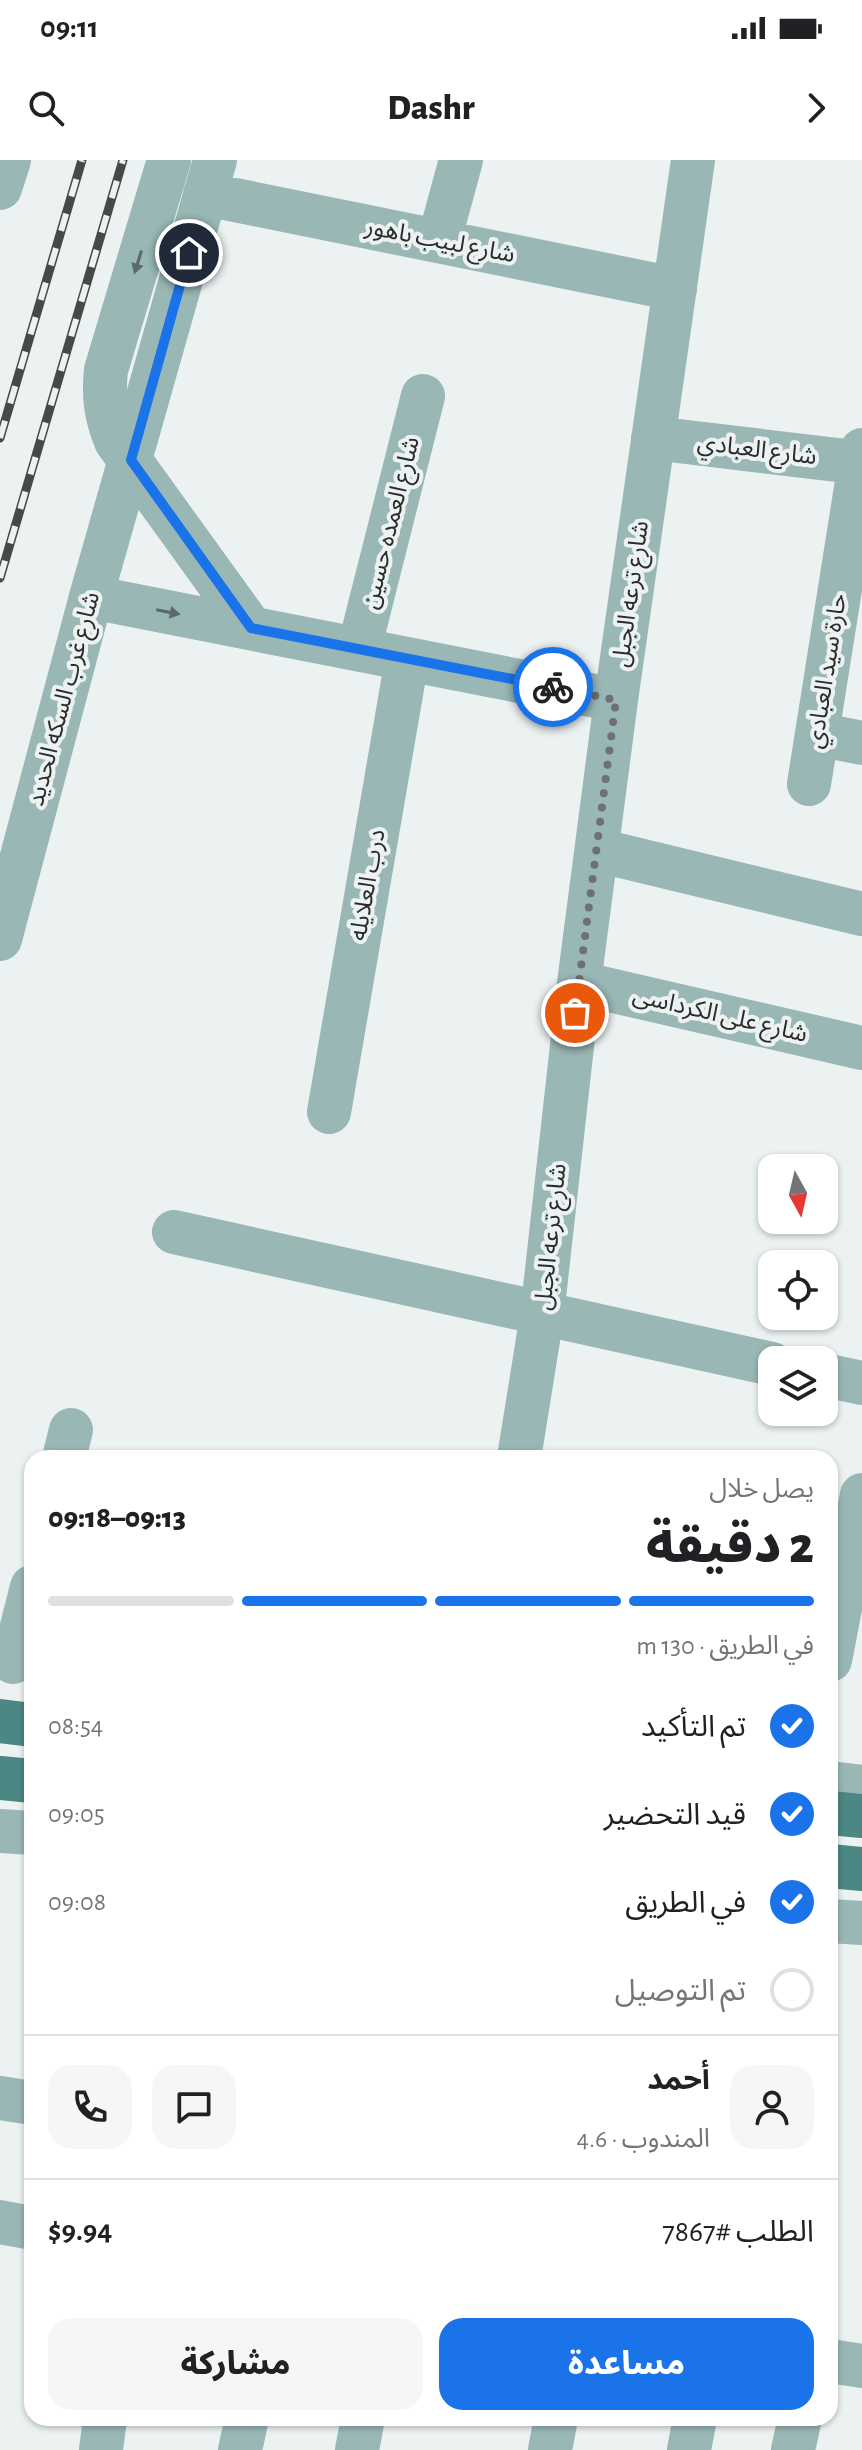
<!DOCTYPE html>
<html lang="ar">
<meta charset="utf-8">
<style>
:root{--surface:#fff;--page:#f6f6f6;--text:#202124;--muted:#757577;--line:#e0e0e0;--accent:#1a73e8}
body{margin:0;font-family:"Alegreya Sans","Noto Sans Arabic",sans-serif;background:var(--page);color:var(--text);direction:rtl;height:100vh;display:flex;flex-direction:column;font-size:30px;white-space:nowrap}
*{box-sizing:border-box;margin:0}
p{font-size:26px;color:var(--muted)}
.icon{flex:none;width:44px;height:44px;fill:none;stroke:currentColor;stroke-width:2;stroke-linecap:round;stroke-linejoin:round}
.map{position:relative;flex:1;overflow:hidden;direction:ltr}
.sheet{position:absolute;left:24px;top:1290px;width:814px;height:976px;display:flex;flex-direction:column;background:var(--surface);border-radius:24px;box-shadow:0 2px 6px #0004;direction:rtl}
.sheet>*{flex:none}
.needle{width:52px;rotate:172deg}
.fabs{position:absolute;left:758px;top:994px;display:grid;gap:16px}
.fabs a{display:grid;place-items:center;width:80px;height:80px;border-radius:16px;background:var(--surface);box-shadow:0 2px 6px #0004;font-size:40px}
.pin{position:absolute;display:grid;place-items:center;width:68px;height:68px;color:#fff;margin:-34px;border:4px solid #fff;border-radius:50%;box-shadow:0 2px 8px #0007}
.courier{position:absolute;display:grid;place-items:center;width:80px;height:80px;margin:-40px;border:6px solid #1a73e8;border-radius:50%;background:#fff;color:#222;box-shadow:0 2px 10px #0007}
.headline em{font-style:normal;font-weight:800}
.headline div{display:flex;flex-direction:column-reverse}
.headline{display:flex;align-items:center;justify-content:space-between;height:136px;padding:0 24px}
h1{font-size:52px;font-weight:800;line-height:60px}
.bar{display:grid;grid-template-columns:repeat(4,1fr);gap:12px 8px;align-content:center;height:96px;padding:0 24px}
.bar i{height:10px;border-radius:6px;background:var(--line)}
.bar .current{background:var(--accent)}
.bar p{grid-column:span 4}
.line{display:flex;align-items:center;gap:20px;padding:0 24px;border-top:2px solid var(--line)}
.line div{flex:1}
.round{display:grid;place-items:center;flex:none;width:84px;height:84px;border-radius:24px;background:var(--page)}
ol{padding:0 24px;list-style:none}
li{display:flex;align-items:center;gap:24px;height:88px}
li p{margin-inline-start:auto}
li .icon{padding:8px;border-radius:50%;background:var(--accent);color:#fff;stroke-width:4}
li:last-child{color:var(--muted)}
li i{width:44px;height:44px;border:4px solid var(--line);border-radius:50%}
.primary-button{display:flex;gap:16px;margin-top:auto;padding:16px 24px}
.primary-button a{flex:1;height:92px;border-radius:24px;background:var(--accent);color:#fff;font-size:32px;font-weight:800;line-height:92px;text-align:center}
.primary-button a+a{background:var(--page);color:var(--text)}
.status{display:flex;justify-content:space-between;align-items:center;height:56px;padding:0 40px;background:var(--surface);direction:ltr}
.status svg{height:22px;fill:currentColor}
header{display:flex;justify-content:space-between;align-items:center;height:104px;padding:0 24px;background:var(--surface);font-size:36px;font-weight:800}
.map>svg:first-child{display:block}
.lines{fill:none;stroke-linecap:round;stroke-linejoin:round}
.minor{stroke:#99b7b5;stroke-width:44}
.major{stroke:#4c8784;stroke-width:44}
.rail-casing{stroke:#464949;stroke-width:9}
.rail{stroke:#ecf1f1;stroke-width:6;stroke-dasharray:18;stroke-linecap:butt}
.oneway{fill:#5c6b6a}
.done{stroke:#6e7171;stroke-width:8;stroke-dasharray:0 14.4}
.route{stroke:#1a73e8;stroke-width:10}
.labels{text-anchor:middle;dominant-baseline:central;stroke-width:8;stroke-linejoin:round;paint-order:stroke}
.street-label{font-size:24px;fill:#2a2c2c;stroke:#ecf1f1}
</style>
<div class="status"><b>09:11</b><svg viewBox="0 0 49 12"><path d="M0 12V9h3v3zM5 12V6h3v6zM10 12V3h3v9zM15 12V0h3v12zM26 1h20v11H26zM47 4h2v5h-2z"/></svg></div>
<header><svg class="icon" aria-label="forward" viewBox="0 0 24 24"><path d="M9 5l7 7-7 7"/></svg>Dashr<svg class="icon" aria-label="search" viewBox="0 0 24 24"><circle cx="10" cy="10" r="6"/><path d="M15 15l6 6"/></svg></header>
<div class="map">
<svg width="862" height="2290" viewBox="0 0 862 2290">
<rect width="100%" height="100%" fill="#ecf1f1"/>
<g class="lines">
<path class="minor" d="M169,0l-63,210c-3,27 0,46 10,71l135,187
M0,28l9,-28
M205,34l470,95
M439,81l22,-81
M653,278l209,25
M91,437l525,103
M359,489l64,-253
M817,574l45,9
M809,624l53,-334
M597,690l265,64
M0,779l91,-342 124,-437
M579,823l283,65
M329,952l78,-453
M174,1072l598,132
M824,1215l38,8
M64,1298l7,-28
M519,1298l23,-143 37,-332 37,-283 77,-540
M830,1500l32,-165
M13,1502l19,-75
M830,1623l32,4
M0,1671l32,2
M830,1761l32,2
M0,1938l32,5
M0,2062l32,6
M830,2201l32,5
M101,2290l4,-32
M240,2290l7,-32
M357,2290l6,-32
M550,2290l6,-32
M689,2290l6,-32
M793,2290l7,-32"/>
<path class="major" d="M0,1561l32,4
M0,1618l32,3
M830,1653l32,3
M830,1706l32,3"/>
<defs>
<path id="rail" d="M0,278l82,-278
M0,418l123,-418"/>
</defs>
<use href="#rail" class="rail-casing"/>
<use href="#rail" class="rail"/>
</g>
<defs><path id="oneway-solid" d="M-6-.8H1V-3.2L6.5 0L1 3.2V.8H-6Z" transform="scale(2)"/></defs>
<g class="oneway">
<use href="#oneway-solid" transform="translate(138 102) rotate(107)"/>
<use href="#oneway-solid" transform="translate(168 452) rotate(11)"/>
</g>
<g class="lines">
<path class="done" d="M553,527l63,13 -41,313"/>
<path class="route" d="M189,93l-58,207 120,168 302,59"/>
</g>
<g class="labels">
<g class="street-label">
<text transform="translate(440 81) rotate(11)">شارع لبيب باهور</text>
<text transform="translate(757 290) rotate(7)">شارع العبادي</text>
<text transform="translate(391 363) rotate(-76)">شارع العمده حسين</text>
<text transform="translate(631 434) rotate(-82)">شارع ترعه الجبل</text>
<text transform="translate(827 511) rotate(-81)">حارة سيد العبادي</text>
<text transform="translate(64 539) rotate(-75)">شارع غرب السكه الحديد</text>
<text transform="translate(368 725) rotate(-80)">درب العلايله</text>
<text transform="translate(720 855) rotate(13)">شارع على الكرداسى</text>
<text transform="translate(551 1077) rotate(-84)">شارع ترعه الجبل</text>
</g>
</g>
</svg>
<div class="fabs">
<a><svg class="needle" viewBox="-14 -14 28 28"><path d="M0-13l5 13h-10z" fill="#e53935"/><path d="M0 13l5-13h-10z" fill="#757577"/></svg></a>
<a><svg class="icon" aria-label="locate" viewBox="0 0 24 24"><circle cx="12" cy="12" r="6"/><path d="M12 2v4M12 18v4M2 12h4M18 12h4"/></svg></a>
<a><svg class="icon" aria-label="layers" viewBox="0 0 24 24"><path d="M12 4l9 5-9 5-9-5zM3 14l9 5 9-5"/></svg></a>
</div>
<div class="pin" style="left:575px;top:853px;background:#ea580c"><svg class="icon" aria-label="bag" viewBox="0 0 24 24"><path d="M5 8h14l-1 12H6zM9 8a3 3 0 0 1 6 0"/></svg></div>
<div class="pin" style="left:189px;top:93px;background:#1f2937"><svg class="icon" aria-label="home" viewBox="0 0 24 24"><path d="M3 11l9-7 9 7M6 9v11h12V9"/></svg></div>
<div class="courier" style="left:553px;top:527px"><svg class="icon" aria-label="bike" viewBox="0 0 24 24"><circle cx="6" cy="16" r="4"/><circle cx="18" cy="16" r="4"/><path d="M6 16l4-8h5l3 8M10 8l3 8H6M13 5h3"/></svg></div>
<section class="sheet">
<div class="headline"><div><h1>2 دقيقة</h1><p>يصل خلال</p></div><em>09:13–09:18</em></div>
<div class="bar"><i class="current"></i><i class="current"></i><i class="current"></i><i></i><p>في الطريق · 130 m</p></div>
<ol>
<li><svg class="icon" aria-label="check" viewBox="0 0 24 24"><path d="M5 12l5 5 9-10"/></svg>تم التأكيد<p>08:54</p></li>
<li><svg class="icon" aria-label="check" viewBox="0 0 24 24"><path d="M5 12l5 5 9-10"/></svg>قيد التحضير<p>09:05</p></li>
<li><svg class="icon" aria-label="check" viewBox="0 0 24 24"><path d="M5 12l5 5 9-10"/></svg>في الطريق<p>09:08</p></li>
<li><i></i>تم التوصيل</li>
</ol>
<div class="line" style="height:144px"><a class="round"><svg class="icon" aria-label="person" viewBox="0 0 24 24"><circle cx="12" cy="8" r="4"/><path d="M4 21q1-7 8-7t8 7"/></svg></a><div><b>أحمد</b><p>المندوب · 4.6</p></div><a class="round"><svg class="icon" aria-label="chat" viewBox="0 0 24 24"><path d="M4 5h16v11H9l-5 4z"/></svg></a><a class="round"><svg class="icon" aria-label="phone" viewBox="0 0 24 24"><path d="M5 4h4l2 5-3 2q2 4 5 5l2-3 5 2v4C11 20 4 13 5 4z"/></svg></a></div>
<div class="line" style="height:104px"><div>الطلب #7867</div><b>$9.94</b></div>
<div class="primary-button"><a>مساعدة</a><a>مشاركة</a></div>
</section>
</div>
